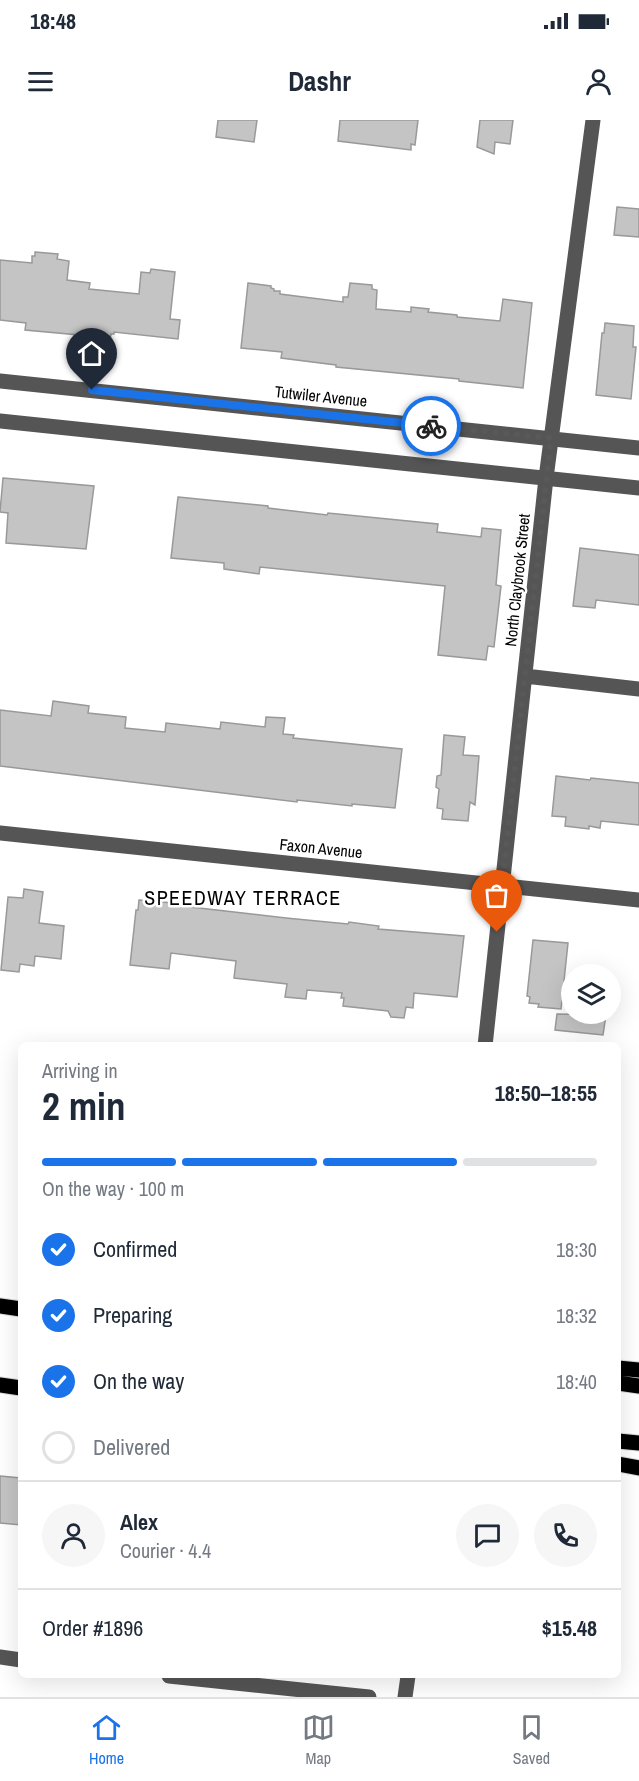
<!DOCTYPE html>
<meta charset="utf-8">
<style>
:root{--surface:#fff;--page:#f6f6f7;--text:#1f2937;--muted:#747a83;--line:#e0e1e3;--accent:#1a73e8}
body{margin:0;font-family:"Archivo Narrow",sans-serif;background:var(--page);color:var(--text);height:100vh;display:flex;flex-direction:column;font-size:22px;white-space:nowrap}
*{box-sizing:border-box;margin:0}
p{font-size:20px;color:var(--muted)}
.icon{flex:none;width:33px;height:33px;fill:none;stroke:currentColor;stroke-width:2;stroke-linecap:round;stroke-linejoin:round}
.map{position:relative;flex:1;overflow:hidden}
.panel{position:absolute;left:18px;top:922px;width:603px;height:636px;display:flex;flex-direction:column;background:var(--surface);border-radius:9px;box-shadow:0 6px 24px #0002}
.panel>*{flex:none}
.fabs{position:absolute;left:561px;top:844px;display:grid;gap:12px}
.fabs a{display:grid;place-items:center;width:60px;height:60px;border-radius:50%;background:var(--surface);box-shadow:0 6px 24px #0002;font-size:30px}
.pin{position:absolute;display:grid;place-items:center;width:51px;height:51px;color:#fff;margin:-62px -26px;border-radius:50% 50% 50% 0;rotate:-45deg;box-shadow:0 0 6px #0007}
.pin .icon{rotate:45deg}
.courier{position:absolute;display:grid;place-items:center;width:60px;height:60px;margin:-30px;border:4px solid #1a73e8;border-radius:50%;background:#fff;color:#222;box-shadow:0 2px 8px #0007}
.head em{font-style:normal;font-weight:800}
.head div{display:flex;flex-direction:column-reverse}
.head{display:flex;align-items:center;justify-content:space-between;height:102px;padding:0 24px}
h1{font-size:39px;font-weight:800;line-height:45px}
.bar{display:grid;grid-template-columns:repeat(4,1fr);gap:9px 6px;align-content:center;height:72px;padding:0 24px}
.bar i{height:8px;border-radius:4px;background:var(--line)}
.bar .active{background:var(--accent)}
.bar p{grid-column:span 4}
.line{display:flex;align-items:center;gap:15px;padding:0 24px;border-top:2px solid var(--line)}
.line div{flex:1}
.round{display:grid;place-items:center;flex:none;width:63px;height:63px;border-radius:32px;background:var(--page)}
ol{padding:0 24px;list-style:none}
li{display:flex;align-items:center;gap:18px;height:66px}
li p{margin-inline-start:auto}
li .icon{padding:6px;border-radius:50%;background:var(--accent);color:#fff;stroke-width:4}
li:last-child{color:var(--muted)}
li i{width:33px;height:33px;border:3px solid var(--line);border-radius:50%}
.status{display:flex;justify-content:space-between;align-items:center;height:42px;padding:0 30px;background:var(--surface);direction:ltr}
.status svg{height:16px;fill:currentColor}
header{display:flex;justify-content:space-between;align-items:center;height:78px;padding:0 24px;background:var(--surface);font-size:27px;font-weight:800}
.dock{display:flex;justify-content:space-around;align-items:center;height:84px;border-top:2px solid var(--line);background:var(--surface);font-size:16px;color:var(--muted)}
.dock a{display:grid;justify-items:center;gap:3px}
.dock .active{color:var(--accent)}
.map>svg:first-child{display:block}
.building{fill:#c4c4c4;stroke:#999;stroke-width:1.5}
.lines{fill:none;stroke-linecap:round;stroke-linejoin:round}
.major-casing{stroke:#dbdbdb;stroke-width:17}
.minor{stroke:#555;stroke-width:15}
.major{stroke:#000;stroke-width:15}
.done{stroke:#595959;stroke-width:6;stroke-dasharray:0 10.8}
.route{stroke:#1a73e8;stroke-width:8}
.labels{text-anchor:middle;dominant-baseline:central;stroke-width:5;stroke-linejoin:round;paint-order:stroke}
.street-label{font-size:16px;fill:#000;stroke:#fff}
.quarter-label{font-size:20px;letter-spacing:1.5px;fill:#000;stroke:#fff}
</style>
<div class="status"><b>18:48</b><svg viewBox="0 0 49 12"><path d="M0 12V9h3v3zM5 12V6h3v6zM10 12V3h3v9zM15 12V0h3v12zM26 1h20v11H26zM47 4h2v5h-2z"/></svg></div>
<header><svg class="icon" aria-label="menu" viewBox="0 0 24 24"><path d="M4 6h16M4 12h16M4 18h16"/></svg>Dashr<svg class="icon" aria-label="person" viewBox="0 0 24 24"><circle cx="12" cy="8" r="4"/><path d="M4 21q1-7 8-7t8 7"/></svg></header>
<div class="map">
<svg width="639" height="1577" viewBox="0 0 639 1577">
<rect width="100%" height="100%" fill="#fff"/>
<path class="building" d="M218,0h39l-3,22 -38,-5z
M340,0h78l-3,25 -4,-1v6l-73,-9z
M480,0h33l-3,24 -15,-2 -1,12 -17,-7z
M617,87l22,2v28l-25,-2z
M35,132l23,2 -1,5 12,2 -2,19 23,3 -1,6 50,5 2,-22 9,1 1,-4 24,3 -5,47 10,1 -2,19 -64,-7v2h-3l-1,7 -31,-3v-3l-54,-5 1,-7 -26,-3v-60l32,3v-7h3z
M248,163l23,3v2l3,1v2h6v3l63,8v-5h5l2,-14 22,2v4l5,1 -1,19 35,3v-5l18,2 -1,3 29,3v2l43,4 3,-22 29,4 -9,85 -64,-7v-2l-123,-12v-2l-55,-7 1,-6 -41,-4z
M605,203l29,3 -1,21h3l-5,52 -35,-4 6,-62h2z
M3,358l91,8 -8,63 -80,-6 2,-30 -8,-1z
M178,377l90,9v2l59,7 1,-2 110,11 -1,8 44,5 1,-9 19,2 -5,55 5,1 -7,61 -6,-1 -2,14 -48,-5 7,-69 -185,-19 -1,7 -35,-5v-6l-53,-5z
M580,428l59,7v50l-43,-5 -1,8 -22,-2z
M53,581l36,5 -1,7 38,4 -1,11 40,4 1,-9 54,6 1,-7 44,5 1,-10 19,1 -2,16 11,1 -1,3 109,11 -7,59 -43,-4v2l-55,-6v2l-297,-36v-56l51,6z
M444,615l21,2 -2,18 16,1 -4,49 -5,-3 -2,19 -26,-2 1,-10 -6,-1 2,-19 -3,-2 1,-11 4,-1z
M556,656l34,4 1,-2 48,5v42l-38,-4 -1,7 -11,-2v3l-24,-3 1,-9 -14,-1z
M24,769l19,3 -4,31 25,3 -3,33 -26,-3 -1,10 -14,-2 -1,8 -18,-2 7,-73 15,1z
M139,780l34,3v2l113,13 62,6 1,-2 30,4 -1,3 86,7 -7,61 -43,-4 -1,15 -7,-1 -2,11 -13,-1 -3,-6 -45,-5 1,-8h-3l1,-5 -35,-3 -1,9 -21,-2 2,-13 -53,-6 2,-17 -65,-8 -2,16 -39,-4 6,-55h2z
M533,820l35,3 -7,66 -23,-2 1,-3 -10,-1 1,-6 -3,-1z
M557,894l49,1 -3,20 -48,-5z
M0,1356l21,2v47l-21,-2z"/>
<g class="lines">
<defs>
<path id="major" d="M0,1186l21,3
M618,1248l21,2
M618,1263l21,3
M0,1265l21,3
M618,1321l21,2
M618,1344l21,4"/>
</defs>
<use href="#major" class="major-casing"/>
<path class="minor" d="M0,261l639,67
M0,301l639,67
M525,556l114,13
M0,713l639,67
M485,926l61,-568 47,-358
M0,1537l21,3
M169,1556l200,21
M405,1577l3,-21"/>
<use href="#major" class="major"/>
</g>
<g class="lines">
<path class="done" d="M431,306l120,12 -54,494"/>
<path class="route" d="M92,270l339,36"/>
</g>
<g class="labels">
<g class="street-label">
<text transform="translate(321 276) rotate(6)">Tutwiler Avenue</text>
<text transform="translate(517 460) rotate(-84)">North Claybrook Street</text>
<text transform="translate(321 728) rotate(6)">Faxon Avenue</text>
</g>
<g class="quarter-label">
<text x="243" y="777">SPEEDWAY TERRACE</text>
</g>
</g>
</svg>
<div class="fabs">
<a><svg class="icon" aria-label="layers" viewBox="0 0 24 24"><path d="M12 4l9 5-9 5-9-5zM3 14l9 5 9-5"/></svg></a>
</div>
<div class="pin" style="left:497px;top:812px;background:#ea580c"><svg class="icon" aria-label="bag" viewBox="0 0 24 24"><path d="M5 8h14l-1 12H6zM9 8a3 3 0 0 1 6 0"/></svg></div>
<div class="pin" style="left:92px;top:270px;background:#1f2937"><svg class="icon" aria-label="home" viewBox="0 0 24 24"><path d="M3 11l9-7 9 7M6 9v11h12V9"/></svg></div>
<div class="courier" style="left:431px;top:306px"><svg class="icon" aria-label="bike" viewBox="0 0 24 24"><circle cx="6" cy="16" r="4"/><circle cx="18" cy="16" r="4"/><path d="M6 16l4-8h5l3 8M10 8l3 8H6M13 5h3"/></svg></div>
<section class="panel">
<div class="head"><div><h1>2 min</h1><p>Arriving in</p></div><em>18:50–18:55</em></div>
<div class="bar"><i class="active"></i><i class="active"></i><i class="active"></i><i></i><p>On the way · 100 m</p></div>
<ol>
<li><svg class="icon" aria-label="check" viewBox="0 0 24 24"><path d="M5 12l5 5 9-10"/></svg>Confirmed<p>18:30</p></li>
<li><svg class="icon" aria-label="check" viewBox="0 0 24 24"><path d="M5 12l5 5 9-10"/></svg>Preparing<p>18:32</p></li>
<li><svg class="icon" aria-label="check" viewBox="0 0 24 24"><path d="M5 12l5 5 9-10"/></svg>On the way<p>18:40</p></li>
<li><i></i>Delivered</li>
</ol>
<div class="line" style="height:108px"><a class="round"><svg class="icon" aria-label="person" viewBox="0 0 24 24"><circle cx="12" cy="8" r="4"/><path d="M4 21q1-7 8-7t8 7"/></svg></a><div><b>Alex</b><p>Courier · 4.4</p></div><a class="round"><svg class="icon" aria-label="chat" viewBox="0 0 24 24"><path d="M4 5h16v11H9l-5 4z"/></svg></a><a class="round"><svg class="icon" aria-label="phone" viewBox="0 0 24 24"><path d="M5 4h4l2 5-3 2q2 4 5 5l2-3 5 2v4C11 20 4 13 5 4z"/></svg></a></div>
<div class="line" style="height:78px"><div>Order #1896</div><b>$15.48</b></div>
</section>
</div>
<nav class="dock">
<a class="active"><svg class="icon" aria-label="home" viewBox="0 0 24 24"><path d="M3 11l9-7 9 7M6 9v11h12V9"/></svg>Home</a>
<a><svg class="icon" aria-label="map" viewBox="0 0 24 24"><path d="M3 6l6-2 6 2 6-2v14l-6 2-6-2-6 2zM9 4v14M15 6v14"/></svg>Map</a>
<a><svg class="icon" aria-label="saved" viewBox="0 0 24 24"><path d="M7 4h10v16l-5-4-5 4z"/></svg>Saved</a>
</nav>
